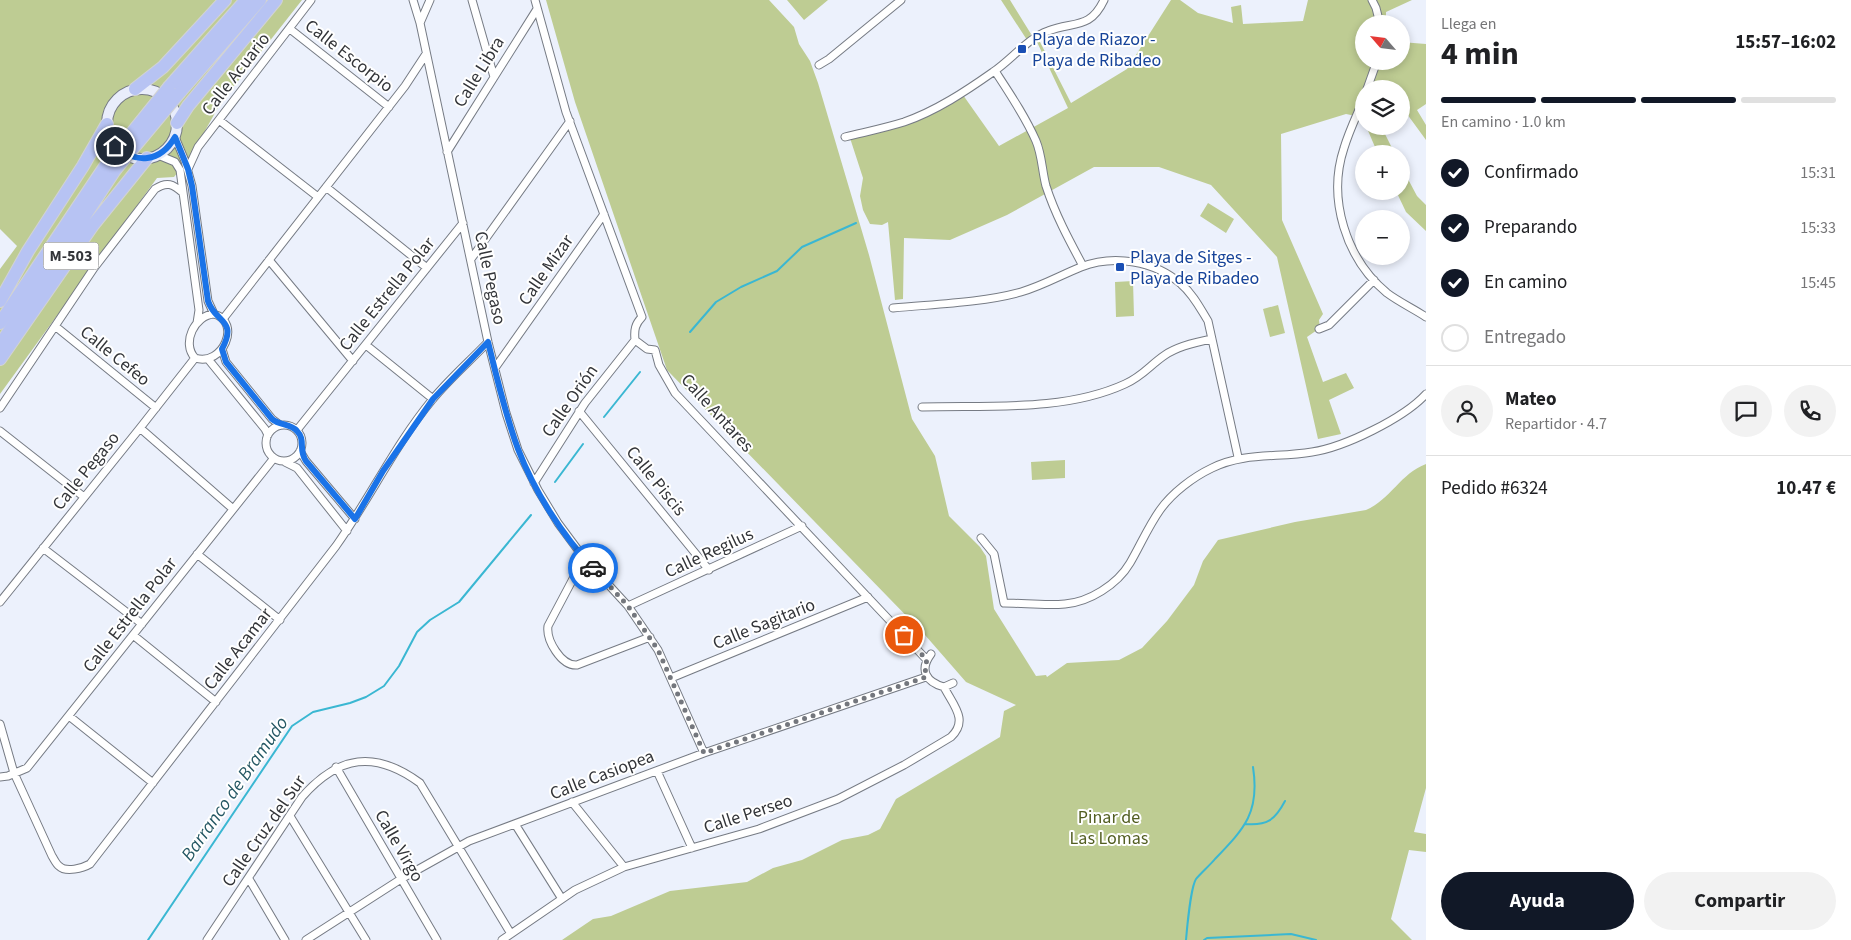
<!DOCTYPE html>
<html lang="es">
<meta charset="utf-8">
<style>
:root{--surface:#fff;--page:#f2f2f2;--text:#202124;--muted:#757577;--line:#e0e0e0;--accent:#111827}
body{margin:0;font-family:"Source Sans 3",sans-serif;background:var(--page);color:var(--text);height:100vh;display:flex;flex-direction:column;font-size:19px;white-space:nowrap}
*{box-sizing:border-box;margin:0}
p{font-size:16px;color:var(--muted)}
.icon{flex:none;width:28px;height:28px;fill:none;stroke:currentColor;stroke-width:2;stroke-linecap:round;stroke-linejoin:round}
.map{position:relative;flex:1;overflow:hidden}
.panel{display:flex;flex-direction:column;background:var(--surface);width:425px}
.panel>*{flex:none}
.needle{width:32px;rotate:298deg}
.tools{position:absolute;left:1355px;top:15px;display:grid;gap:10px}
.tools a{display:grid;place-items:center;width:55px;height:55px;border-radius:50%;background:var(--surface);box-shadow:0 2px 8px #0003;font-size:25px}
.pin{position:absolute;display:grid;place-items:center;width:42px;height:42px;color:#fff;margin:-21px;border:2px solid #fff;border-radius:50%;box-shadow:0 1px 5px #0007}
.courier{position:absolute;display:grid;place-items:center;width:50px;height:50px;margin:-25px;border:4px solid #1a73e8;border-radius:50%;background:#fff;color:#222;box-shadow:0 1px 6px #0007}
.overview em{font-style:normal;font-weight:700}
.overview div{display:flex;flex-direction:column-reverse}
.overview{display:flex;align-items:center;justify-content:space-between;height:85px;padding:0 15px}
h1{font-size:32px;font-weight:700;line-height:38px}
.bar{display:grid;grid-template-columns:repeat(4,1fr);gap:8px 5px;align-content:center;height:60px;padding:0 15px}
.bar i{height:6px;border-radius:4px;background:var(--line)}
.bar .current{background:var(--accent)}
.bar p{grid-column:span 4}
.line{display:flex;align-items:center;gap:12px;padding:0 15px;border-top:1px solid var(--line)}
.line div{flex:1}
.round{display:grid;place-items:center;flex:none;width:52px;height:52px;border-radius:26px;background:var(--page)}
ol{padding:0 15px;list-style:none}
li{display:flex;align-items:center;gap:15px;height:55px}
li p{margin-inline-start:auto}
li .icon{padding:5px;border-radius:50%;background:var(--accent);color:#fff;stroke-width:4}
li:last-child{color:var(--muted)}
li i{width:28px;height:28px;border:2px solid var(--line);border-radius:50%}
.cta{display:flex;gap:10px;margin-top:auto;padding:10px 15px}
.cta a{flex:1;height:58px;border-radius:30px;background:var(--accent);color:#fff;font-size:20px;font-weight:700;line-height:58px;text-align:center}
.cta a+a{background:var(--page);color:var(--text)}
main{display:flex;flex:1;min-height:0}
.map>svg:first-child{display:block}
.green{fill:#becc93}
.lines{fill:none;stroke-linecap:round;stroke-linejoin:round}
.stream{stroke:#3ab7d2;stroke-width:2}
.street-casing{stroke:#767b84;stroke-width:9}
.secondary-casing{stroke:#767b84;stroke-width:12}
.highway-casing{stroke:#d2d3d3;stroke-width:14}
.street{stroke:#fff;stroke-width:7}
.secondary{stroke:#e9edfb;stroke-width:10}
.highway{stroke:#b7c3f3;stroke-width:12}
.highway-bridge-casing{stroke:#d2d3d3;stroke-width:14;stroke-linecap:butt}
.highway-bridge{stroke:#b7c3f3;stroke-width:12}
.done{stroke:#74777d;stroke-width:5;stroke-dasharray:0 9}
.route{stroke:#1a73e8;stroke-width:6}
.transit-dot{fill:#1a4fb4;stroke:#fff;stroke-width:2}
.labels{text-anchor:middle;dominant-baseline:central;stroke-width:4;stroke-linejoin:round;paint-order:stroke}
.shield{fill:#fff;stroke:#707274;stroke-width:1}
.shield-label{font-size:16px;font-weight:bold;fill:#333539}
.transit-label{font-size:18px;fill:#164399;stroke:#fff;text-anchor:start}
.street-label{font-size:18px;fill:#333539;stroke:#fff}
.park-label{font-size:18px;fill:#525e21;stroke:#fff}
.water-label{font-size:19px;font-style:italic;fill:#255864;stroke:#fff}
</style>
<main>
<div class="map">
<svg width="1426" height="940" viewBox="0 0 1426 940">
<rect width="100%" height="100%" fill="#ecf1fc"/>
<path class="green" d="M0,0h302l-82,104 -28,50 -18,23 -17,1 -157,216v-125l17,-23 -17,-17z
M546,0h223l25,27 5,17 11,17 8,22 51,172 43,164 23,37 14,60 31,31 6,9 8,53 42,67 10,-1 1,2 20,-14 52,-3 23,-12 25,-27 27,-36 9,-24 15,-21 77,-18 71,-12c24,-10 35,-37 60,-46v324l-12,44 12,2v18l-17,-2 -18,69 21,21h-850l31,-21 18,-3 59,-25 77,-9 26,-14 29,-8 40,-20 26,-5 12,-6 16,-30 104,-62 4,-26 12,-6 -50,-23 -41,-47 -258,-265 -92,-268z
M787,0h41l-24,20z
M1001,0h9l21,34 -4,6z
M1171,0h9l18,13 35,10 -2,-16 10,-2 2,19 60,-3 5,-21h104l-26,12v12h-22v37h37v-19l25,2v60l-9,6 9,15v15l-19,-26 -6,2v-27h-37v33l-3,-5 -15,-3 -65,20 1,86 41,94 -4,6 1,8 -13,9 16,45 23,-9 8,15 -25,12 12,34 -23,5 -41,-182 -66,-72 -52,-18h-65l-87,48 -57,25 -46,-2 -1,61 -8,1 -7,-78 -6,3 -12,-1 -7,-14 -3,-14 3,-18 -13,-40c44,-7 76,-16 113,-43l36,51 69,-38 -31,-66 2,-2 32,63 56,-34z
M1366,126h15l14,28h-17z
M1401,166l16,30 9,9v26l-20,-19 -10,-21h5z
M1208,203l26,16 -8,14 -26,-17z
M1133,281l1,35 -18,1 -1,-35z
M1278,305l7,28 -15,4 -7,-28z
M1065,460v18l-33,2 -1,-18z"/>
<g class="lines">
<path class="stream" d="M690,332l26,-30 25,-15 36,-16 25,-24 54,-24
M604,417l36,-45
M555,482l28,-38
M1245,824c22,2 30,-4 40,-23
M148,940l144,-214 21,-14 37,-9 16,-6 18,-11 15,-20 18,-34 13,-12 29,-18 72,-87
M1186,940c1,-12 5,-53 10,-61 3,-4 16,-16 19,-20 30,-31 45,-47 38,-92
M1204,940l3,-2 84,-4 25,6"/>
<defs>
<path id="street" d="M413,0l7,23
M430,0l-10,23 68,319 18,71 12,37 20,40 20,33 26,35 44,48 30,44 46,103
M472,0l22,77
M535,0l31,112 76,205c-7,7 -8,13 -7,23l12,9 8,1 4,15 16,28 252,267
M1372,0l4,8 4,16
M290,29l99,78
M819,65l10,-6 72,-59
M995,71c15,23 30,45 41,70 6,14 6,30 10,45 9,28 23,54 37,80
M1367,89l10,-28
M1364,98c-7,17 -15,33 -20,50 -17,51 2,111 43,145 12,9 27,16 39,24
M219,120l99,77
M175,137l10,24 7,25 16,115 6,13
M845,137c20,-5 40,-9 59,-15 32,-11 62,-31 89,-50 18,-12 35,-34 55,-41 25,-10 42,-1 56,-31
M447,152l90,-143
M158,155l17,7 5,8 19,140 -2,13
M188,169l10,-22 113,-147
M326,187l101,81
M471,259l99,-138
M269,260l84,101
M893,308c41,-4 88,-5 128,-16 21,-6 40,-17 60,-25 33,-13 74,-6 100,17 12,10 19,24 27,37l30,136
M214,314c28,8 9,53 -19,44 -14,-15 0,-43 19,-44z
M223,319l182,-233 21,-32
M55,326l101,82
M1319,329l10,-4 45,-45
M366,345l67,54
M222,349l4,13 46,57 8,6
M208,359l57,70 3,6
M495,368l109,-154
M922,407c66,-2 142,5 203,-23 18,-8 25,-19 40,-29 13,-9 31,-13 47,-16
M0,408l94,-140 61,-79c12,-8 18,-5 28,4
M579,411l130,159
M266 443a18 18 0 1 1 36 0a18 18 0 1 1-36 0Z
M140,428l93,81
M297,430l166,-207
M0,431l84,66
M300,451l6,10 49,58
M285,462l12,6 50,63
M534,483l51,-80 50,-63
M981,538l13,16 10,49c20,0 41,3 61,1 24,-2 52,-19 65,-41 10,-17 18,-36 30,-53 12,-17 33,-33 52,-42 32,-16 66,-10 100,-16 33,-5 92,-34 114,-58
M43,548l99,76
M197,554l83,66
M584,558l-36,68c-2,14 13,40 29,39l73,-28
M0,602l140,-174 55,-70
M628,606l174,-80
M133,635l83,67
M931,654c-12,16 -5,28 13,33l9,-4
M671,678l197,-81
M69,716l84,67
M0,724l14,49 38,83c2,3 4,8 7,10 7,7 24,2 31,-2l246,-318c34,-48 59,-101 96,-146 17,-21 38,-39 56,-58
M336,767l101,173
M657,771l35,77
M0,777l8,-1 19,-8 247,-310
M572,802l52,65
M290,816l76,124
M515,824l47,75
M249,879l36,61
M207,940l95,-143c37,-42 73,-47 118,-14l91,151
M306,940l95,-61 68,-38 235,-88 222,-76
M502,940l73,-50 49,-23 135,-38 79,-30 66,-34 47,-28c18,-17 2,-32 -7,-50"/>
<path id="secondary" d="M107 124a35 35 0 1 1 70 0a35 35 0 1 1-70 0Z"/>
<path id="highway" d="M169,87l77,-87
M135,89l28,-22 62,-67
M180,92l80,-92
M177,123l11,-17 88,-106
M0,301l28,-50 55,-85 24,-42
M0,323l106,-158
M0,345l115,-175
M0,359l93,-134 54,-67"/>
</defs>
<use href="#street" class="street-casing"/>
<use href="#secondary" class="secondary-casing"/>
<use href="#highway" class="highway-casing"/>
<use href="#street" class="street"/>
<use href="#secondary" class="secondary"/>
<use href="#highway" class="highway"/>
<defs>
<path id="highway-bridge" d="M106,165l63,-78
M115,170l65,-78"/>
</defs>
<use href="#highway-bridge" class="highway-bridge-casing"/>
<use href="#highway-bridge" class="highway-bridge"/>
</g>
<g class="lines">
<path class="done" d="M593,568l35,38 30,44 46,103 222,-76 -1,-11 2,-6 -23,-25"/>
<path class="route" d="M115,146c21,18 45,17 60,-9l13,32 4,17 16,115c7,22 30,18 14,48l4,13 46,57c8,7 18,4 25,12 9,9 1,18 9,30l49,58 28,-48 50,-72 55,-57c9,36 17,72 30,107 16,42 44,86 75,119"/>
</g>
<g class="transit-dot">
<rect x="1017" y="44" width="10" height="10" rx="2.5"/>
<rect x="1115" y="262" width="10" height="10" rx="2.5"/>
</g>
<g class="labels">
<rect class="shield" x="43.5" y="242.5" width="55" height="27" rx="4"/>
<g class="shield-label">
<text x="71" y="256">M-503</text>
</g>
<g class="transit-label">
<text x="1032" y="39">Playa de Riazor -<tspan x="1032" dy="21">Playa de Ribadeo</tspan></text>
<text x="1130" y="257">Playa de Sitges -<tspan x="1130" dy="21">Playa de Ribadeo</tspan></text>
</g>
<g class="street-label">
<text transform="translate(349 56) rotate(38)">Calle Escorpio</text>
<text transform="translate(479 72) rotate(-58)">Calle Libra</text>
<text transform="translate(236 74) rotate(-52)">Calle Acuario</text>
<text transform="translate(546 270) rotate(-55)">Calle Mizar</text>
<text transform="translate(490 278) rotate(78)">Calle Pegaso</text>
<text transform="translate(387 294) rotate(-51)">Calle Estrella Polar</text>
<text transform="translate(115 356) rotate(39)">Calle Cefeo</text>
<text transform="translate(570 401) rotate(-55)">Calle Orión</text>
<text transform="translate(717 413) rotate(48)">Calle Antares</text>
<text transform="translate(86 471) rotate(-51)">Calle Pegaso</text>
<text transform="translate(656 481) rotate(51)">Calle Piscis</text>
<text transform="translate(709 553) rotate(-25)">Calle Regilus</text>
<text transform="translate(130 615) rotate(-52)">Calle Estrella Polar</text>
<text transform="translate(764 624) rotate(-22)">Calle Sagitario</text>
<text transform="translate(238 649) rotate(-52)">Calle Acamar</text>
<text transform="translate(602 775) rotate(-21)">Calle Casiopea</text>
<text transform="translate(748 814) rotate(-18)">Calle Perseo</text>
<text transform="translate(264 831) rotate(-55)">Calle Cruz del Sur</text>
<text transform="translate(399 846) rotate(60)">Calle Virgo</text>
</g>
<g class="park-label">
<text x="1109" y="817">Pinar de<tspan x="1109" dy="21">Las Lomas</tspan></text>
</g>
<g class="water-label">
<text transform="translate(235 789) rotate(-55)">Barranco de Bramudo</text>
</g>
</g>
</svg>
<div class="tools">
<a><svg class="needle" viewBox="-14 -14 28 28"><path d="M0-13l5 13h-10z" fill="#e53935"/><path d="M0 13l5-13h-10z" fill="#757577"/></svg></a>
<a><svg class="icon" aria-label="layers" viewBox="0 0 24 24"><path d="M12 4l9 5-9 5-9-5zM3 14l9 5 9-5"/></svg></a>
<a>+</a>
<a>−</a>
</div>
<div class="pin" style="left:904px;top:635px;background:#ea580c"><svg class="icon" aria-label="bag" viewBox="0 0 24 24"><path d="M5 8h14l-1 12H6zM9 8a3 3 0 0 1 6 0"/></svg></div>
<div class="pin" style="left:115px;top:146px;background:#1f2937"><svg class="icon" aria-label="home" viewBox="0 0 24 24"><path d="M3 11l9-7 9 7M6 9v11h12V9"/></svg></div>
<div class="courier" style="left:593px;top:568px"><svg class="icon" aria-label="car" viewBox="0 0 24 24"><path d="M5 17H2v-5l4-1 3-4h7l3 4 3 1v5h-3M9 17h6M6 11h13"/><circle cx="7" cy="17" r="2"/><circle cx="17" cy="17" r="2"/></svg></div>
</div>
<section class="panel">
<div class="overview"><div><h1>4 min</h1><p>Llega en</p></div><em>15:57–16:02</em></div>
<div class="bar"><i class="current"></i><i class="current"></i><i class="current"></i><i></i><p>En camino · 1.0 km</p></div>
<ol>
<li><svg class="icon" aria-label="check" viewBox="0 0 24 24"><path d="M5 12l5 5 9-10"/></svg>Confirmado<p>15:31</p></li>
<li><svg class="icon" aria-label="check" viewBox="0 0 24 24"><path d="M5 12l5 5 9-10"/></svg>Preparando<p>15:33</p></li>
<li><svg class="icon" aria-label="check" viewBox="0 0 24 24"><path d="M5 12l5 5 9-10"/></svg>En camino<p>15:45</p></li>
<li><i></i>Entregado</li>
</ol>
<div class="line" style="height:90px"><a class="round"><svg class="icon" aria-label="person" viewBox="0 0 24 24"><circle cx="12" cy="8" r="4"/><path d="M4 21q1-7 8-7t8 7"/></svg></a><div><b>Mateo</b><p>Repartidor · 4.7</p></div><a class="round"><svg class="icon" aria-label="chat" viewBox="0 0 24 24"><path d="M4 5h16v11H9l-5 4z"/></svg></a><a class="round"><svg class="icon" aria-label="phone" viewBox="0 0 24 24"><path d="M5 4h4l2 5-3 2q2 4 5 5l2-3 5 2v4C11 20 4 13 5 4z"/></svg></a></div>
<div class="line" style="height:65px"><div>Pedido #6324</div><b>10.47 €</b></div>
<div class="cta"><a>Ayuda</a><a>Compartir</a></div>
</section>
</main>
